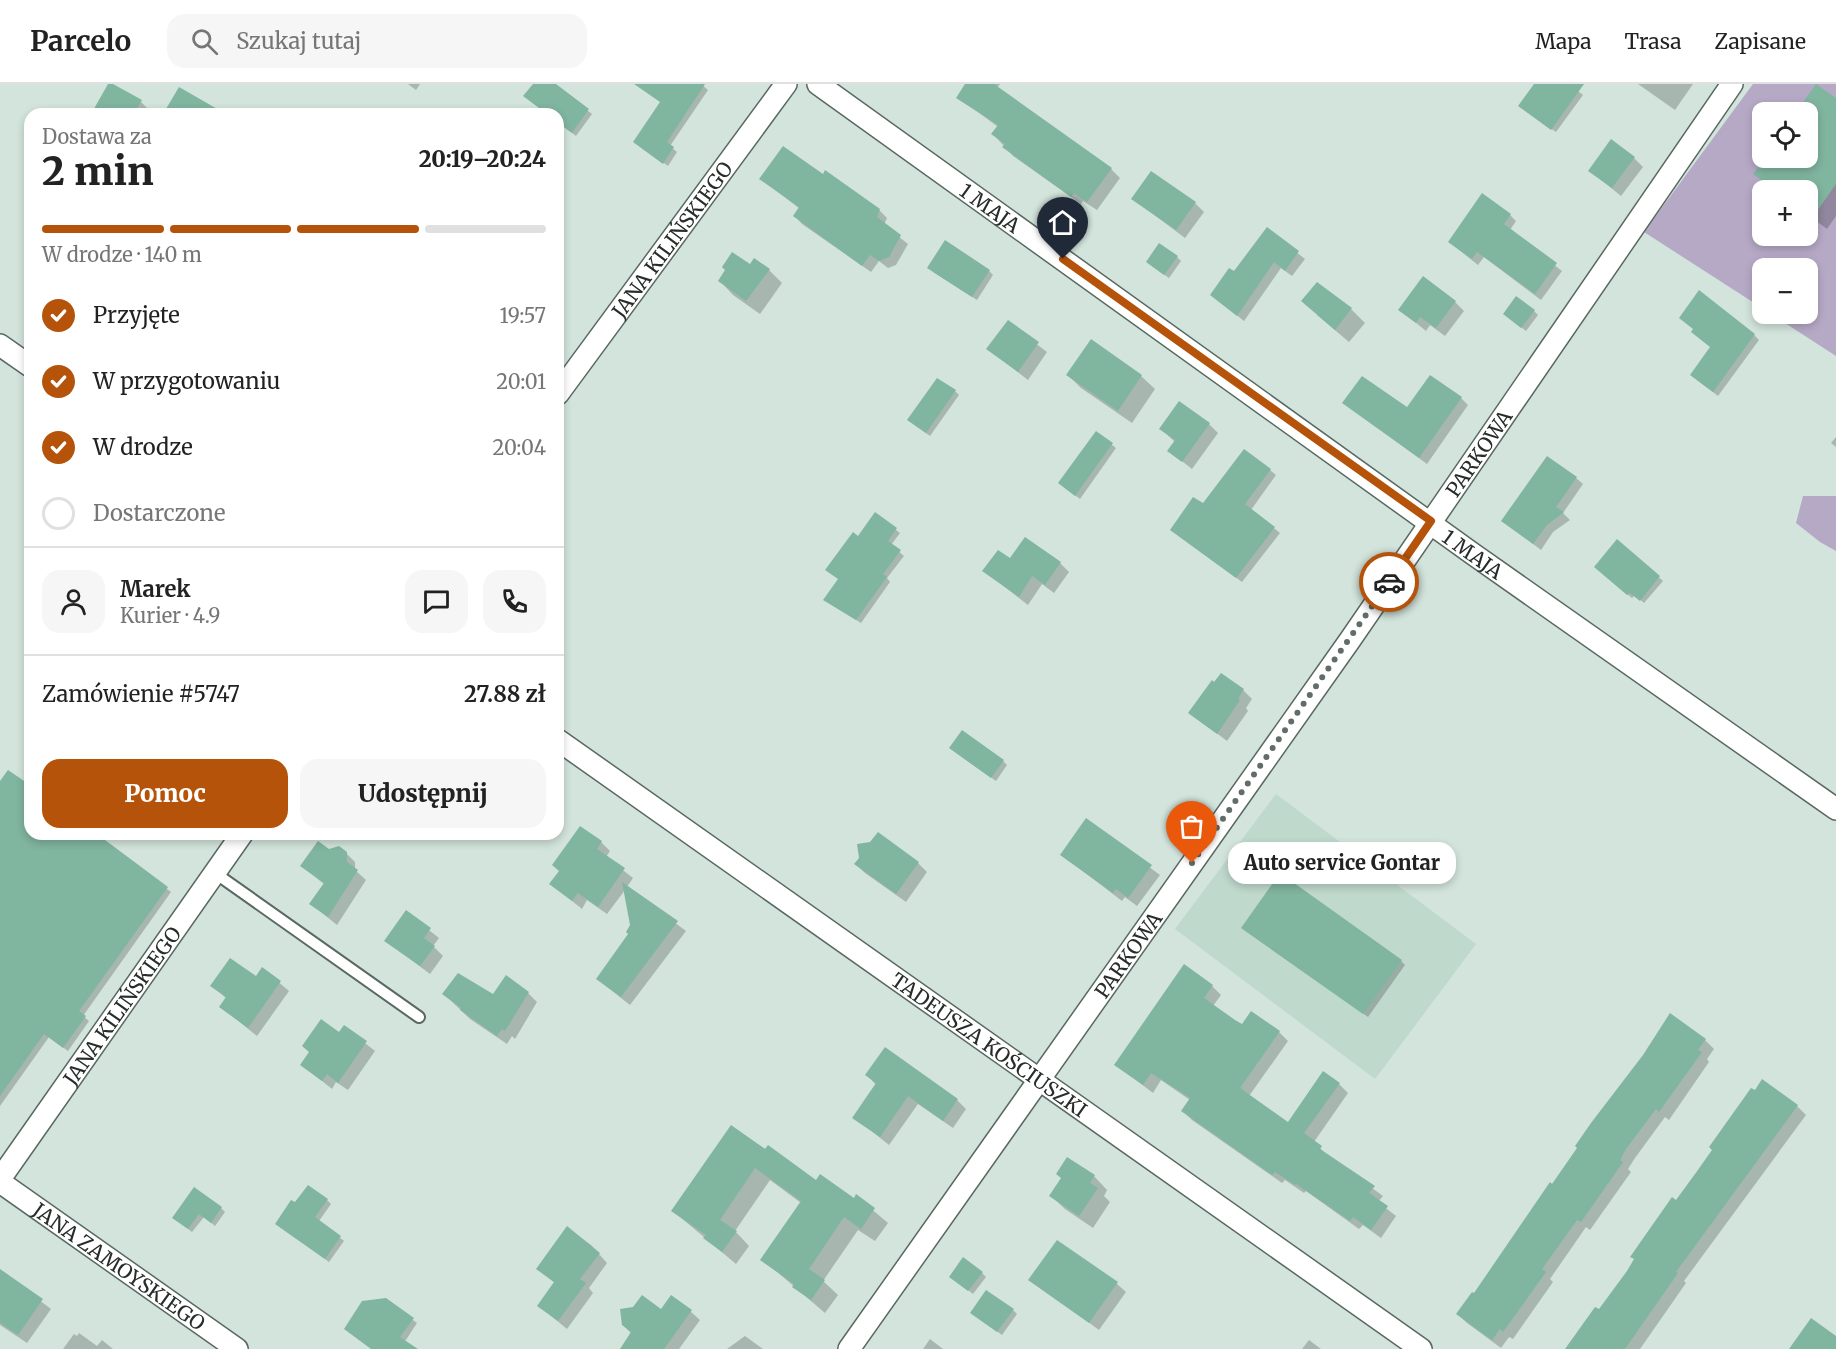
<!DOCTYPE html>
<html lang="pl">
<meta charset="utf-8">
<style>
:root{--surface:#fff;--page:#f6f6f6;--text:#222;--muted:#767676;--line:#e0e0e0;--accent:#b45309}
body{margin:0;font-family:Merriweather,serif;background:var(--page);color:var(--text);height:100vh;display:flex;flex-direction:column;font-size:22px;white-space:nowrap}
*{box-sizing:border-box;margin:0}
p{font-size:20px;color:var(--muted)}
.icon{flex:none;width:33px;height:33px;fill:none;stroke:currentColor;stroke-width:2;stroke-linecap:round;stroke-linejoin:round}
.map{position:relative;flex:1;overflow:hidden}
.side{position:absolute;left:24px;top:24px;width:540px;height:732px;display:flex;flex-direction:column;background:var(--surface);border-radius:18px;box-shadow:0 3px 9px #0003}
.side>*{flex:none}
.controls{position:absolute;left:1752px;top:18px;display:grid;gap:12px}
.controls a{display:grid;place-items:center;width:66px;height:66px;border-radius:12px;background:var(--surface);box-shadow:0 3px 9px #0003;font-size:30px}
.pin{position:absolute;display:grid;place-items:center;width:51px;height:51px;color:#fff;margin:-62px -26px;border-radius:50% 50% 50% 0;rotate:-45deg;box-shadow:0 0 6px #0007}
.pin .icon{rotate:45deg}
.courier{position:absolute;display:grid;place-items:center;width:60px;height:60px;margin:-30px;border:4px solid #b45309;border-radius:50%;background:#fff;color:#222;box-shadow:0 2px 8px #0007}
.bubble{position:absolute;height:42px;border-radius:18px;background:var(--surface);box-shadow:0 3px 9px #0003;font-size:20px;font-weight:800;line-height:42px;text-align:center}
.overview em{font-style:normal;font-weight:800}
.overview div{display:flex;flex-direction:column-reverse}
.overview{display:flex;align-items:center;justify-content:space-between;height:102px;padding:0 18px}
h1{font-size:39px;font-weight:800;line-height:45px}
.bar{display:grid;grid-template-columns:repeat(4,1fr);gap:9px 6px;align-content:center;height:72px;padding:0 18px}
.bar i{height:8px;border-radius:4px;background:var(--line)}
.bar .current{background:var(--accent)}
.bar p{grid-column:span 4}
.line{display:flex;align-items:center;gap:15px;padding:0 18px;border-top:2px solid var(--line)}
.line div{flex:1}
.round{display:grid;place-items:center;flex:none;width:63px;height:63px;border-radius:18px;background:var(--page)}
ol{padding:0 18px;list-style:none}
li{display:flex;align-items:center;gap:18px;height:66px}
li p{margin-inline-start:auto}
li .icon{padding:6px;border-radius:50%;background:var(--accent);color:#fff;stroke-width:4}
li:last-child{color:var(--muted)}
li i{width:33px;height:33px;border:3px solid var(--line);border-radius:50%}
.button{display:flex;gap:12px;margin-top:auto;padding:12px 18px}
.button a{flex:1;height:69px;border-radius:18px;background:var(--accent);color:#fff;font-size:24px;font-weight:800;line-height:69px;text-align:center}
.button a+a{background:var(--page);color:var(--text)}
header{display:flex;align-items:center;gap:36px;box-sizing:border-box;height:84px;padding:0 30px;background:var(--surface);border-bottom:2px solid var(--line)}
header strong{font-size:28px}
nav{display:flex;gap:33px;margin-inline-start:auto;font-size:21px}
.search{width:420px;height:54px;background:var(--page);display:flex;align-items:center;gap:15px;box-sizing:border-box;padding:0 21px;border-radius:18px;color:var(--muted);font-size:22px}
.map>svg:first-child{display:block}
.built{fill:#c0d9cd}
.green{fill:#b6a9c6;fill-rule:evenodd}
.shadow{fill:#0003}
.building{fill:#80b59f}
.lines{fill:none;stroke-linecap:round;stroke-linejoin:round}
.service-casing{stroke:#596962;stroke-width:14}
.minor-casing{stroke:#596962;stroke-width:24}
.service{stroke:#fff;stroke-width:10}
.minor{stroke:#fff;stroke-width:21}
.done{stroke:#626d68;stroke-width:6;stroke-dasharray:0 10.8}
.route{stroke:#b45309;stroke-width:8}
.labels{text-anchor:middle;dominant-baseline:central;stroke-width:4.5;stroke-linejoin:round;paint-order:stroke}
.street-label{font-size:20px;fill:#262d2a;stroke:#fff}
</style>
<header>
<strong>Parcelo</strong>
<div class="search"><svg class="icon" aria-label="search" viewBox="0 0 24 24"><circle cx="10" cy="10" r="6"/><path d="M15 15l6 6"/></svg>Szukaj tutaj</div>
<nav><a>Mapa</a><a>Trasa</a><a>Zapisane</a></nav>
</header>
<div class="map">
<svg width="1836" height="1265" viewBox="0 0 1836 1265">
<rect width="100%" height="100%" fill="#d2e4dc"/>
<path class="built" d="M1276,710l200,150 -101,135 -200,-150z"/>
<path class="green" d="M1753,0h83v272l-65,-42h37v-46h-46v40l-118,-76zM1762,28h46v46h-46zM1762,106h46v46h-46z
M1803,412h33v55l-16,-9 -24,-19z"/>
<path class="shadow" d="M110,0l31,18 8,8 -2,4h-55z
M408,0h12l-4,6z
M535,0h18l39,30 -16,22 -18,-14v-8h-11z
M659,0h42l7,6 -38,56 7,6 -9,14 -29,-21 23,-43z
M967,0h33l-3,4 114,81 9,9 -23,32 -14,-9 -2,3 -68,-48 -20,-22 5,-7 -40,-30z
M1536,0h33l14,11 -27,37 -32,-22z
M1638,0h55l-18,26z
M1817,2l19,13v117l-9,13 -19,-14v-25h-35l-18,-16 12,-16h41v-46h-10z
M1634,74l9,9 -22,29 -31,-25z
M823,92l56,34 8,8 -3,7 24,19 -12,21 -8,3 -9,-7 -8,11 -69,-48 -7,-8 5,-7 -39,-30z
M1133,115l62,4 9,9 -19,26z
M1510,131l6,6 -6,9 52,41 -21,29 -57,-43 -6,8 -29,-23z
M1267,145l38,30 -13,17 -11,-8 -37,53 -33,-26 23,-22z
M1177,173l4,4 -12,17 -17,-12z
M750,182l19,4 13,13 -22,31 -27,-19 -13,-14z
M989,187l4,4 -16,25 -44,-28z
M1455,218l9,9 -19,25 -15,-11 -4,6 -26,-21z
M1351,225l14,14 -16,19 -32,-27z
M1534,227l4,4 -12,16 -17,-13z
M1008,238l39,30 -19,28 -40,-31z
M1754,251l5,5 -41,56 -21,-16z
M1068,291l73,1 14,13 -23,34 -51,-35z
M955,307l4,4 -29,41 -17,-12z
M1461,314l7,7 -41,59 -83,-61 64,6z
M1209,340l9,9 -26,36 -23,-18 6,-9 -14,-13z
M1097,349l19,15 -36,51 -16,-12z
M1836,353v10l-5,-4z
M1270,386l6,5 -25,35 29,23 -38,49 -64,-47 25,-29z
M1576,394l7,6 -20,29 7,7 -17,12 -12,18 -38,-29z
M876,430l24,19 -9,12 13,11 -17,22 3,4 -29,41 -32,-20 30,-65z
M1617,457l46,40 -19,22 -9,-8 -3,3 -32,-27z
M1011,476l49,3 9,9 -15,21 -12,-9 -14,21 -44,-34z
M1215,600l28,6 9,9 -6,9 2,3 -21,30 -37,-28z
M955,668l48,9 4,4 -11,16z
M0,699l30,4v47h63l78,58 -88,124 6,5 -21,30 -19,-14 -49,69z
M1086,736l74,55 -23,31 -12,-9 -3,4 -60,-46z
M601,758l9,9 -4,6 27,21 -6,9 59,44 -56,74 -33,-26 33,-45 2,-9 -7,-35 -18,24 -20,-14 -5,9 -31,-25z
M329,767l17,2 9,9v8l11,10 -29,45 -26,-21 14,-19 -23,-19z
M860,774l58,5 9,9 -21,30 -41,-29 -9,-9z
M406,828l33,26 -6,8 10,10 -13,18 -44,-33z
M1247,848l154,29 4,4 -37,52z
M263,885l26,22 -32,45 -36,-29 6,-8 -15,-13 44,-7z
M1212,902l9,9 -8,11 29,20 37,6 9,9 -39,55 39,28 51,-40 9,9 -34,49 15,15 54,39 -5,6 18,14 -15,22 -18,-13 -4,4 -53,-38 -2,2 -19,-13 -3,3 -90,-63 -9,-9 7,-11 -29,-20 -8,13 -37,-28z
M528,909l9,9 -22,37 -3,-3 -5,8 -37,-25 -26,-25 50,2z
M345,943l30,24 -27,39 -12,-8 -4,7 -30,-24z
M1705,956l9,9 -7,10 2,3 -40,58 -4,-3 -30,41 -7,11 3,3 -41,58 -4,-3 -36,52 3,3 -40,57 -4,-2 -8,11 -34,-25 -9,-9 17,-19 104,-147z
M867,991l90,25 9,9 -13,19 -35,-24 -29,41 -35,-28 22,-32z
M1797,1022l9,9 -122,166 2,2 -46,66h-73l32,-38 115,-161z
M731,1043l85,55 38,18 2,-4 32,27 -13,18 -17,-11 -35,51 15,14 -13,18 -63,-54 39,-56 -31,-23 -35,51 14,15 -13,18 -63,-53z
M1094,1092l13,14 -3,6 6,6 -17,26 -28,-19 -14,-13z
M327,1116l4,4 -12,17 25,20 -15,21 -49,-35 15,-22z
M221,1124l4,4 -10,14 -11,-9 -12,15 -18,-14z
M567,1144l24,17 16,18 -18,25 4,5 -26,36 -28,-23 16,-23 -17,-14z
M2,1188l49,37 -24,34 -27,-18z
M982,1189l4,4 -13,17 -22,-17z
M1030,1195l87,5 9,8 -27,38z
M386,1216l31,23 -17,26h-28z
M1013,1226l4,4 -15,21 -30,-22z
M661,1227l30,1 9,8 -21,29h-52l5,-15 -9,-9z
M79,1249l18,13 5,-6 11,9h-50l11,-15 3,2z
M745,1252l18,13h-36z
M930,1255l13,10h-20z
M1309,1256l12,9h-19z"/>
<path class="building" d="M108,0h5l29,16 -8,14h-43z
M533,0h23l33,25 -17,24 -14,-10v-9h-11l-24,-18z
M634,0h71l-38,58 7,5 -11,17 -30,-22 27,-40z
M965,0h29l118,84 -25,34 -13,-9 -3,4 -69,-50 3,-3 -14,-10 7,-9 -42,-27z
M1534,0h50l-33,46 -33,-24z
M1816,0l20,14v86l-28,40v-34h-32l-23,-16 12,-16h43v-46h-12z
M179,3l47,27h-63z
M1611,55l24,18 -23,31 -24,-17z
M783,62l40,28 2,-4 55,39 -3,8 24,18 -12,22 -10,4 -9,-6 -8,11 -69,-50 6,-9 -40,-28z
M1151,87l45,31 -20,28 -45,-31z
M1482,109l29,21 -7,10 53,39 -22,31 -58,-42 -5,7 -24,-17z
M1267,143l32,24 -14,20 -11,-9 -37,54 -27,-21 19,-27 5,3z
M945,156l45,30 -18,27 -45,-29z
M1159,159l19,13 -14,19 -18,-13z
M732,168l18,12 4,-6 16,11 -24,32 -28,-20 7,-11 -3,-3z
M1423,192l33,25 -20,27 -16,-11 -4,6 -18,-13z
M1317,198l35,26 -17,22 -34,-29z
M1699,206l56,44 -42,58 -23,-17 20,-28 -19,-15 2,-3 -14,-11z
M1516,212l19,14 -14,18 -18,-14z
M1008,236l31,22 -21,30 -32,-23z
M1091,255l51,36 -24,36 -52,-36z
M1430,291l32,22 -43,61 -77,-55 20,-27 45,31z
M937,294l19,12 -30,43 -19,-13z
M1179,317l31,22 -28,39 -15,-11 8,-11 -16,-11z
M1096,347l17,12 -38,53 -17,-13z
M1244,365l27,20 -26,35 30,23 -39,51 -66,-48 23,-33 10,6z
M1547,372l30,21 -21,30 8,5 -17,13 -14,19 -32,-23z
M875,428l22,16 -9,13 13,9 -18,24 4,3 -31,43 -33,-20 15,-21 -13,-9 28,-38 5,4z
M1025,453l36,25 -16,23 -13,-9 -13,21 -37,-26 16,-21 12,8z
M1617,455l43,37 -20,25 -10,-8 -3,2 -33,-28z
M1221,589l23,16 -6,10 2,1 -23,34 -29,-21 24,-33 2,2z
M962,646l42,30 -13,18 -42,-30z
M8,686l22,15v49h67l71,53 -89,124 7,5 -23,32 -19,-14 -44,62v-315z
M1086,734l66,47 -24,33 -12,-9 -3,4 -53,-38z
M580,742l22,15 -5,8 28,19 -27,39 -20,-14 -6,8 -23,-17 10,-13 -7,-6z
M878,748l41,30 -23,32 -42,-30 5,-6 -2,-14 13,-2z
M318,757l11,8 10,-3 8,6v10l11,8 -30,47 -19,-13 15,-21 -24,-17z
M1280,789l122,87 -39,54 -122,-86z
M622,798l56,39 -57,76 -25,-18 32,-45 -2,-2 4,-7z
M406,826l25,18 -7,10 11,8 -15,20 -36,-25z
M230,874l26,18 6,-9 19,14 -33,47 -29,-21 7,-10 -16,-11z
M1184,880l29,21 -9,13 31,22 7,4 9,-13 29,20 -40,57 48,34 35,-51 17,12 -36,50 18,13 -2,3 55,37 -6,7 19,13 -17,24 -18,-13 -3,4 -54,-37 -1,1 -20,-13 -3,3 -91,-64 9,-13 -39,-25 -8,12 -29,-20z
M458,889l35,21 13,-19 23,17 -24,39 -3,-2 -5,7 -37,-26 1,-2 -19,-14z
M1670,929l36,26 -8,11 4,2 -43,60 -3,-3 -30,40 -6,11 3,2 -16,23 -26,37 -4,-2 -35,49 4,3 -43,60 -3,-3 -8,11 -36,-26 16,-22 2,1 76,-111 2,2 25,-36 -2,-2 16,-23 52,-68z
M321,935l18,13 5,-7 23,16 -29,42 -11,-9 -5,7 -22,-16 9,-13 -7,-6z
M885,963l73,52 -15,22 -35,-25 -28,41 -28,-19 24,-35 -11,-8z
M1762,995l36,26 -122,167 2,1 -53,76h-60l30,-42 4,2 28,-38 7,-12 -4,-2 42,-60 4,3 19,-26 17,-24 -3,-3 42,-59 4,2z
M731,1041l34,24 3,-4 48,35 4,-6 34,24 2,-4 19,14 -14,21 -17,-12 -35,52 16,11 -14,20 -19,-13 2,-3 -34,-24 41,-59 -46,-33 -35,52 17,11 -15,21 -19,-14 3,-3 -35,-24z
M1067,1073l28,18 -5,8 8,5 -19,28 -30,-20 12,-18 -5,-4z
M308,1101l20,14 -13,18 26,19 -16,23 -50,-35 16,-24 4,2z
M194,1103l28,20 -11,16 -12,-9 -11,15 -16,-11z
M567,1142l33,27 -20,26 6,4 -28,38 -21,-15 17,-24 -18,-13z
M1057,1156l61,42 -29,41 -61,-43z
M963,1173l20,15 -15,19 -19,-14z
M0,1185l43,30 -25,36 -18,-12z
M986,1206l28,19 -17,23 -27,-19z
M642,1211l19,14 10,-14 21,15 -28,39h-44l11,-17 -9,-7 -2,-16 13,-2z
M386,1214l28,20 -14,19 18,12h-47l-27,-20 18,-28z
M1811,1234l25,18v13h-47z"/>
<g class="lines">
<defs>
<path id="service" d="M215,789l204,144"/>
<g id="minor">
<path id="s1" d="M818,0l655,470 363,255"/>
<path d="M0,261l30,21"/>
<path id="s2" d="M558,310l228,-310"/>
<path id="s3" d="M558,656l863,609"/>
<path id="s4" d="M0,1095l242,-345"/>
<path id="s5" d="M0,1098l237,167"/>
<path id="s6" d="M849,1265l501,-709 382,-556"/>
</g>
</defs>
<use href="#service" class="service-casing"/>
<use href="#minor" class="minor-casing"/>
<use href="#service" class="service"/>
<use href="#minor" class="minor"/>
</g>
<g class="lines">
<path class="done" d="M1192,779l197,-281"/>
<path class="route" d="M1063,175l368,262 -42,61"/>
</g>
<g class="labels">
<g class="street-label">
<text stroke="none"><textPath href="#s1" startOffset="212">1 MAJA</textPath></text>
<text stroke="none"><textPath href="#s2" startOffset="192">JANA KILIŃSKIEGO</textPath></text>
<text stroke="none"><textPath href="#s6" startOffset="1095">PARKOWA</textPath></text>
<text stroke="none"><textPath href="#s1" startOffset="806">1 MAJA</textPath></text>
<text stroke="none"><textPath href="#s6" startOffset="483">PARKOWA</textPath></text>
<text stroke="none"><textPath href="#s4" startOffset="212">JANA KILIŃSKIEGO</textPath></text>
<text stroke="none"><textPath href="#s3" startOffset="528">TADEUSZA KOŚCIUSZKI</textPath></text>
<text stroke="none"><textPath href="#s5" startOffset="146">JANA ZAMOYSKIEGO</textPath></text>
</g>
</g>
</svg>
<div class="controls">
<a><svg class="icon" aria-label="locate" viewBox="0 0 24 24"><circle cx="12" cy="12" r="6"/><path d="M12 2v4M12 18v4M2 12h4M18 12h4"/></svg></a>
<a>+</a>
<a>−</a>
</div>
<div class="pin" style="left:1192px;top:779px;background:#ea580c"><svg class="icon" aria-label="bag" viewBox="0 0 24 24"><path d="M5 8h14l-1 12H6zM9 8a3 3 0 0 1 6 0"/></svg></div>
<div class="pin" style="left:1063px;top:175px;background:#1f2937"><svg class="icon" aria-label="home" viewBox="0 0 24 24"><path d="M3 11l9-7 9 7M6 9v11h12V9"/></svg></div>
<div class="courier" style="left:1389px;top:498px"><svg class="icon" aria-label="car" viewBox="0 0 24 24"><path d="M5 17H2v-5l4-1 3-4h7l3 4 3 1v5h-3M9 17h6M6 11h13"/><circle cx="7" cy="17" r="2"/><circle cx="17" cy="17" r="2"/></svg></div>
<div class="bubble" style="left:1228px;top:758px;width:228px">Auto service Gontar</div>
<section class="side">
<div class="overview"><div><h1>2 min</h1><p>Dostawa za</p></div><em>20:19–20:24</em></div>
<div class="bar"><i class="current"></i><i class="current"></i><i class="current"></i><i></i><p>W drodze · 140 m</p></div>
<ol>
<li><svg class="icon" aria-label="check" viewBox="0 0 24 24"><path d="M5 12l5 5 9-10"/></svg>Przyjęte<p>19:57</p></li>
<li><svg class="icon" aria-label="check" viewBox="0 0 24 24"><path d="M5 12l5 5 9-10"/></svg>W przygotowaniu<p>20:01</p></li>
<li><svg class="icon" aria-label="check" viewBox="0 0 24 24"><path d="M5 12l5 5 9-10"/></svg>W drodze<p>20:04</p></li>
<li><i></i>Dostarczone</li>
</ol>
<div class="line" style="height:108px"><a class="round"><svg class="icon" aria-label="person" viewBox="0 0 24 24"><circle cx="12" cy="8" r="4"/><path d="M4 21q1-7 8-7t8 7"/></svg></a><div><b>Marek</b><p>Kurier · 4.9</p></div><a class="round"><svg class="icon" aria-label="chat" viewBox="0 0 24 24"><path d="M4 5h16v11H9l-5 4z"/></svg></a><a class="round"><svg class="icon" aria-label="phone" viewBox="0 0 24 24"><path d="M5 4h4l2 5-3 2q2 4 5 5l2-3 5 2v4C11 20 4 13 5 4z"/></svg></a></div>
<div class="line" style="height:78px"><div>Zamówienie #5747</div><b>27.88 zł</b></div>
<div class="button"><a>Pomoc</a><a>Udostępnij</a></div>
</section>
</div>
